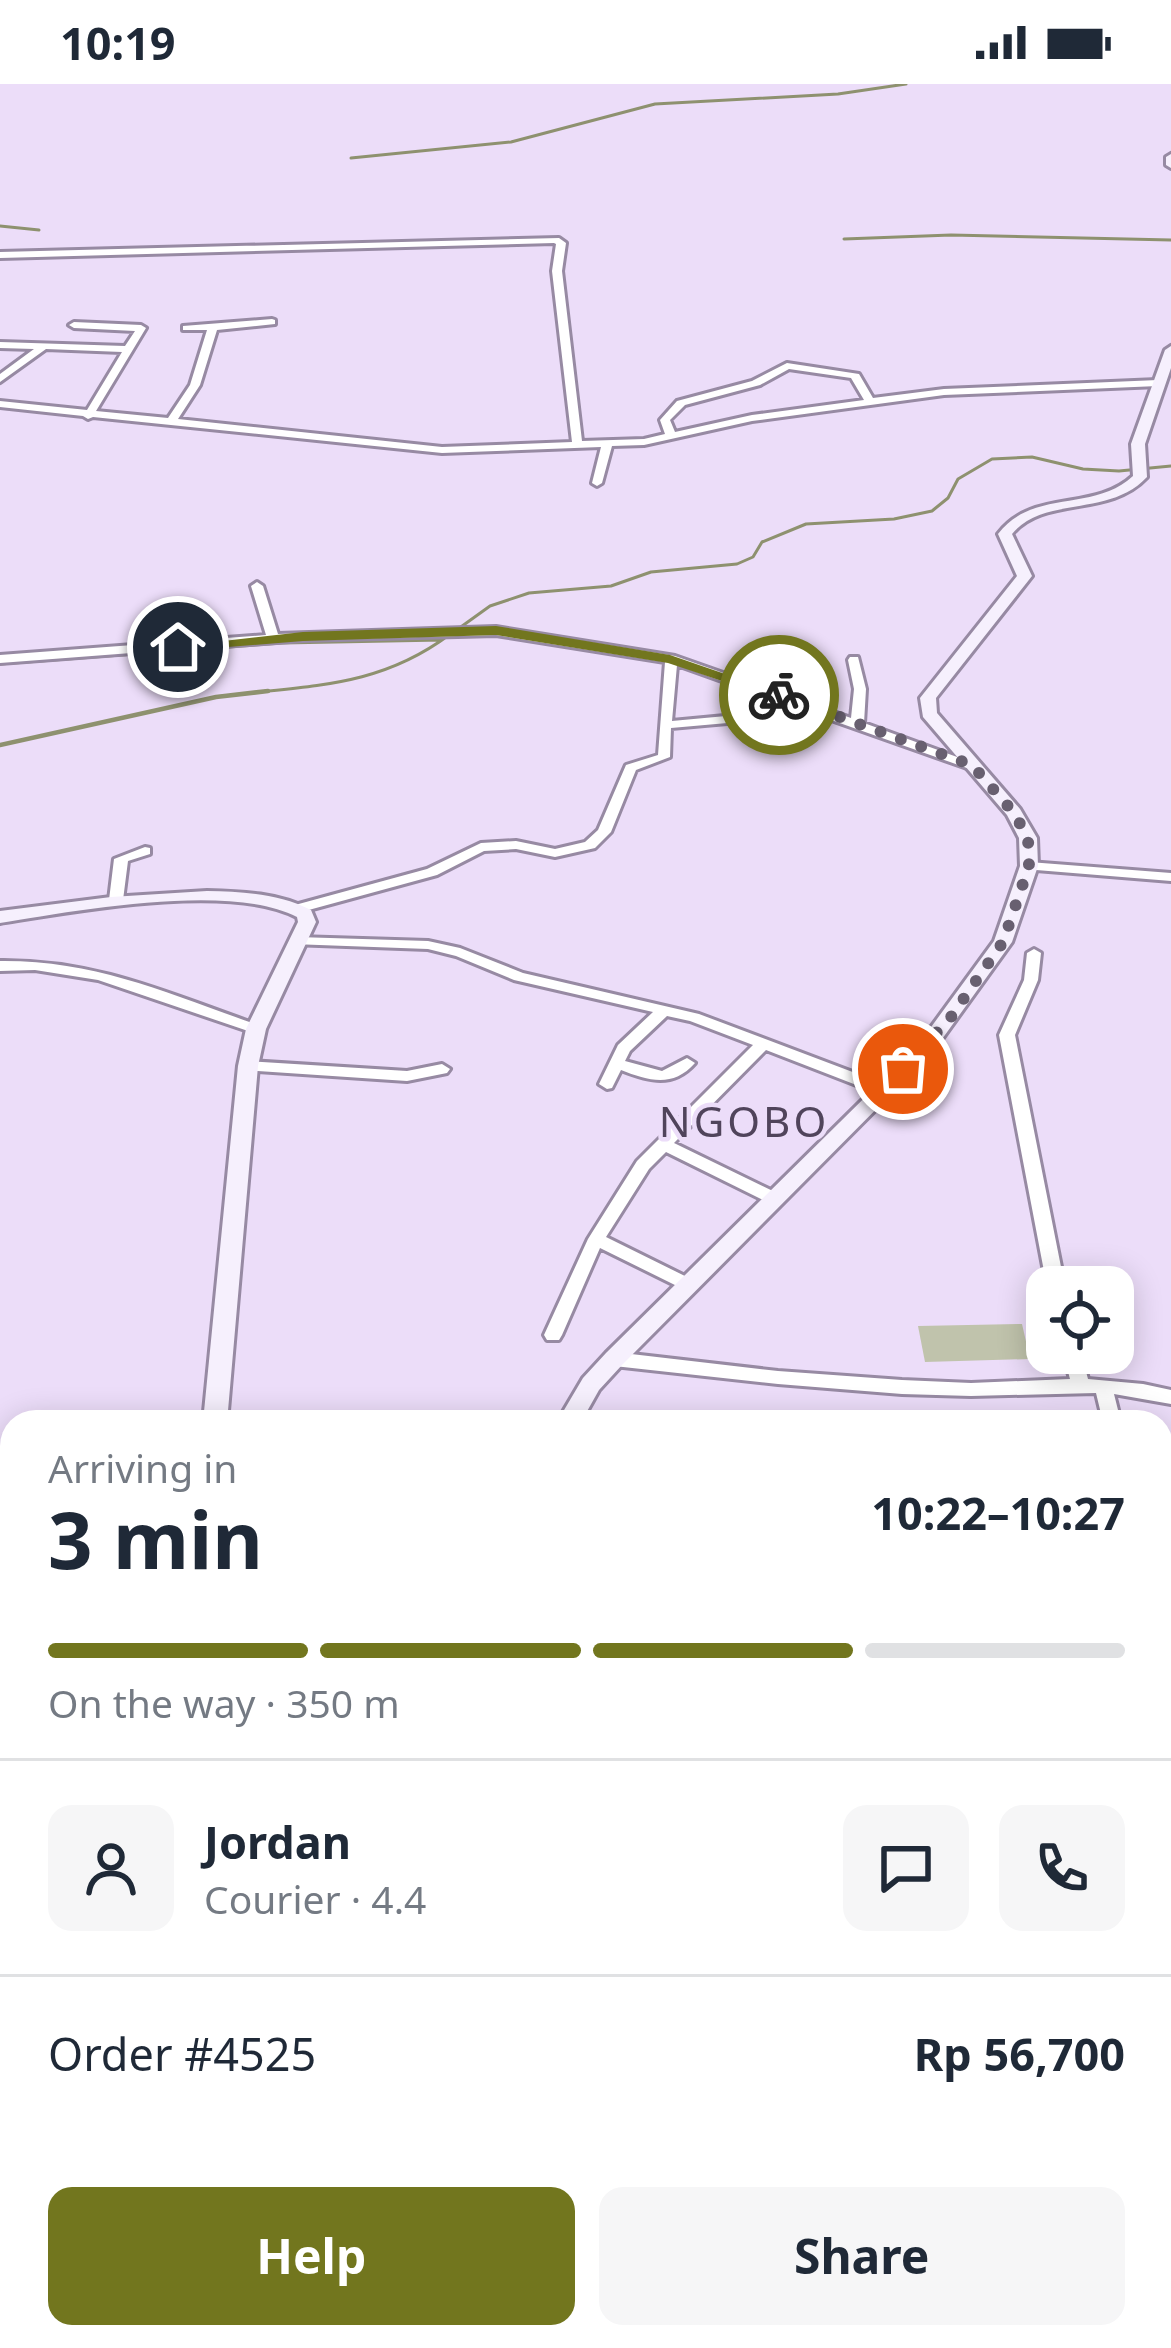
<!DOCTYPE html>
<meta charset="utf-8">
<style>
:root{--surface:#fff;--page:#f6f6f7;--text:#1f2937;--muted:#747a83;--line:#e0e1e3;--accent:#72761e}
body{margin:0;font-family:"Noto Sans",sans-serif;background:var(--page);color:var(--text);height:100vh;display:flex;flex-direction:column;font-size:45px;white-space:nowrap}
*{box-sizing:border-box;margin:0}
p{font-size:39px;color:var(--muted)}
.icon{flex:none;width:66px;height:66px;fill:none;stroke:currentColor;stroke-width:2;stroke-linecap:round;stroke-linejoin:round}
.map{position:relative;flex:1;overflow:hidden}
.side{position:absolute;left:0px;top:1326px;width:1173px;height:939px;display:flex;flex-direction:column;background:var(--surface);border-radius:36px 36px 0 0;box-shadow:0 6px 30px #0003}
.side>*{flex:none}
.buttons{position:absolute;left:1026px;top:1182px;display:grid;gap:24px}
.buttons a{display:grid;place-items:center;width:108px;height:108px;border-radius:24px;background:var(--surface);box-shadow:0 6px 30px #0003;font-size:60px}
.pin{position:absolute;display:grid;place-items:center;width:102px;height:102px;color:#fff;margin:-51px;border:6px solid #fff;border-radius:50%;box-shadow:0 3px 12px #0007}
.courier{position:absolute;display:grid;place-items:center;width:120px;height:120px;margin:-60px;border:9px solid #72761e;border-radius:50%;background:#fff;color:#222;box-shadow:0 3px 15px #0007}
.summary em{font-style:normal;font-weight:700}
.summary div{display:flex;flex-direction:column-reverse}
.summary{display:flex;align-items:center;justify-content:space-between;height:204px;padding:0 48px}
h1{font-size:78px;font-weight:700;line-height:90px}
.bar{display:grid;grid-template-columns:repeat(4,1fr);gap:18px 12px;align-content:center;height:144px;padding:0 48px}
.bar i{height:15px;border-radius:9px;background:var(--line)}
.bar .active{background:var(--accent)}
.bar p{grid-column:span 4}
.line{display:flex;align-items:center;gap:30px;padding:0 48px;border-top:3px solid var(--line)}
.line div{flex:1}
.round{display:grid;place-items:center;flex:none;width:126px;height:126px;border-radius:24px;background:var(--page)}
.action{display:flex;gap:24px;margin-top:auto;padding:24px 48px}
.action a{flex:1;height:138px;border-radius:24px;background:var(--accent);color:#fff;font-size:48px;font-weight:700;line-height:138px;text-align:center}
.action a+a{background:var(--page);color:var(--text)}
.status{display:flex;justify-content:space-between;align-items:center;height:84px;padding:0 60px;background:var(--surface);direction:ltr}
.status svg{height:33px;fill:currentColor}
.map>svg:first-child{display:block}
.green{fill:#c0c3ac}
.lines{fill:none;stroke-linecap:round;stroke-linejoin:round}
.stream-far1{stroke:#8e916f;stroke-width:3}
.stream{stroke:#8e916f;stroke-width:4.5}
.street-casing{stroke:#978aa3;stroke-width:6}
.secondary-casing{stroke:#978aa3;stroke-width:6}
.street{fill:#fff;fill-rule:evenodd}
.secondary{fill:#f6f0fd;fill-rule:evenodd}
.route{fill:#72761e}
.done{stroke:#686070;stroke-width:12;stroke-dasharray:0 21.6}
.labels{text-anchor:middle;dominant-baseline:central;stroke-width:9;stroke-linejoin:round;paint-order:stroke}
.quarter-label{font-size:42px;letter-spacing:3px;fill:#50445b;stroke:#ecddf9}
</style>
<div class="status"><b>10:19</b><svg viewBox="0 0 49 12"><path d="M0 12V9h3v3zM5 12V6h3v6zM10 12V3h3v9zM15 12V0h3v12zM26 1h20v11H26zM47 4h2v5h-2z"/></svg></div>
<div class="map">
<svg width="1171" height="2264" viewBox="0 0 1171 2264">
<rect width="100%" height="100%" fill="#ecddf9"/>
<path class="green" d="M1022,1240l8,35 -105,3 -7,-36z"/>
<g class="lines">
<path class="stream-far1" d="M351,74l160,-16 144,-38 183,-10 68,-10
M0,142l39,4
M844,155l107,-4 220,5
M458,545l32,-23 39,-13 82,-7 40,-14 86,-8 16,-7 9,-15 44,-18 88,-5 38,-8 16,-13 10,-19 34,-20 40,-2 51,12 36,2 52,-5
M0,580l282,-21 160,-3
M242,610c79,-9 141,-10 207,-59"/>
<path class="stream" d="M0,661l216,-48 52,-6"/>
<defs>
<path id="street" d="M559,154l7,5 -4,28 20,170 62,-2 21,-5 -5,-14 17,-19 75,-20 35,-18 72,11 14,24 71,-9 214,-9 5,3 -5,3 -214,9 -192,26 -108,24 -32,1 -10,37 -5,3 -5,-3 9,-36 -159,6 -349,-36 -5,2 -5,-3 -83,-9v-6l87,9 35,-58 -76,-3 -46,33v-8l34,-25 -34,-1v-6l125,4 10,-15 -61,-3 -5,-3 5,-3 67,3 5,3 -50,83 72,7 22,-33 17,-55h-24v-4l89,-7 3,1v4l-58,6 -17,55 -22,34 264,28 130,-5 -20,-171 4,-27 -2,-1 -554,15v-6zM789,285l62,9 13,22 -112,15 -77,17 -5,-12 15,-15 75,-20z
M257,498l6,4 15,48 218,-7 179,29 176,62 3,-29 -6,-29 2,-3h8l8,32 -2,34 115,42 -7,4 -5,-1 -150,-53 -146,13 -1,29 -34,13 -25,62 -16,16 -40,9 -39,-8 -32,2 -47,24 -132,36h-10l-2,-3 2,-3 132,-36 54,-26 35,-2 39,8 30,-7 13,-12 28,-65 32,-10 7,-93 -169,-27 -193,5 -303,23v-8l266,-20 -15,-49zM677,581l123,44 -128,12z
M145,763l5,1v6l-22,7 -5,39 -7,4 -5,-1 -2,-3 5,-41z
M1029,778l142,11v8l-147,-12 -2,-3z
M297,853l131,4 32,7 63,25 176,41 188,71 3,4 -3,4h-10l-111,-43 -92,93 105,51 2,4 -2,4h-12l-101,-50 -17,17 -43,68 87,43 3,4 -3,4h-12l-81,-40 -38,87 -3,5h-12l-3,-5 44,-96 49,-78 116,-116 -63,-24 -23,-5 -37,35 -5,10 37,10 25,-13 8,5c-22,25 -46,18 -74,7l-9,18 -5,1 -8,-5 19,-39 35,-33 -139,-32 -58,-24 -28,-7 -136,-5 -2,-3 2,-3z
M1034,865l7,4 -3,27 -23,55 50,252h-18l-48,-252 25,-55 3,-27z
M0,877c98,-1 171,34 261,65l3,3 -3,3h-10l-153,-52 -63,-10 -35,1z
M248,977l159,10 35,-7 8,5 -3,4 -40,8 -164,-11 -3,-4 3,-4z
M614,1268l164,19 124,9 69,3 99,-4 -7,-26h18l7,26 55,5 28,6v14l-57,-10 7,28h-18l-7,-29 -125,3 -69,-2 -124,-10 -164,-18 -6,-2 -3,-5 3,-5z
M12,1466v16l-12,1v-16z"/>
<path id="secondary" d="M1171,70v14l-5,-3v-8z
M1171,262v22l-26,76 2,33c-38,41 -103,18 -135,57l20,42 -96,122 1,15 83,96 17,29 1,28 -26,76 -80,111 -310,312 -23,25 -18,32h-24l26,-44 23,-25 312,-308 76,-104 26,-75 -1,-28 -12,-23 -84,-98 -3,-19 97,-122 -19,-42c35,-46 95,-21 135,-58l-2,-32 34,-94z
M207,807c37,1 71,2 104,19l5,12 -50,107 -8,37 -31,356h-24l35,-356 8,-37 52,-107 -1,-5c-67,-35 -222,-6 -297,6v-12l111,-14z
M445,2253h32l-1,11h-32z"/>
</defs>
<use href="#street" class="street-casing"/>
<use href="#secondary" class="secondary-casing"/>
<use href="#street" class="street"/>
<use href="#secondary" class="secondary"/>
</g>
<path class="route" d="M496,542l174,29 116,40 -13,3 -105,-35 -172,-28 -193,6 -125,10 -7,-4 132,-15z"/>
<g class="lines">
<path class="done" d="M779,611l193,70 42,48 14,25 1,28 -26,76 -52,75 -48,52"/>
</g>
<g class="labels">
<g class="quarter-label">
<text x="744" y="1036">NGOBO</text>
</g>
</g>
</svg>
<div class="buttons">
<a><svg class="icon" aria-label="locate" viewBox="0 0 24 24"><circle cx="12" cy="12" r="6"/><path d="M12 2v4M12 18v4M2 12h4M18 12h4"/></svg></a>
</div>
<div class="pin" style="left:903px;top:985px;background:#ea580c"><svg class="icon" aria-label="bag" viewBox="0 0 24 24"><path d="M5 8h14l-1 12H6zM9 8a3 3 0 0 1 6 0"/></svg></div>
<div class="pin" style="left:178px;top:563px;background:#1f2937"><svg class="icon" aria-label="home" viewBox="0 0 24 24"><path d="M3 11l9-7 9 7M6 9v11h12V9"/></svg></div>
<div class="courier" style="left:779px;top:611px"><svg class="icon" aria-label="bike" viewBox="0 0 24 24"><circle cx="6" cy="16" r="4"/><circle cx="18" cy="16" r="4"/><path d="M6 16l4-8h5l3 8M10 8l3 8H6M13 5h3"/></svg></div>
<section class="side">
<div class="summary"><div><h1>3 min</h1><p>Arriving in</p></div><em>10:22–10:27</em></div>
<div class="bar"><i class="active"></i><i class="active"></i><i class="active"></i><i></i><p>On the way · 350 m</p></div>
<div class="line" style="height:216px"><a class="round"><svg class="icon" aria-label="person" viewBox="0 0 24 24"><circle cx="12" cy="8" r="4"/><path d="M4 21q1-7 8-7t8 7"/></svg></a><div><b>Jordan</b><p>Courier · 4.4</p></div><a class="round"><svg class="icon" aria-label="chat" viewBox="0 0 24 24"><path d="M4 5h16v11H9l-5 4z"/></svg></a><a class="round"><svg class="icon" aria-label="phone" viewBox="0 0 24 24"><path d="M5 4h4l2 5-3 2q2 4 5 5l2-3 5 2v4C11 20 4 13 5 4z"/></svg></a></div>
<div class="line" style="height:156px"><div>Order #4525</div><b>Rp 56,700</b></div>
<div class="action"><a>Help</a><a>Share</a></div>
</section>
</div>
